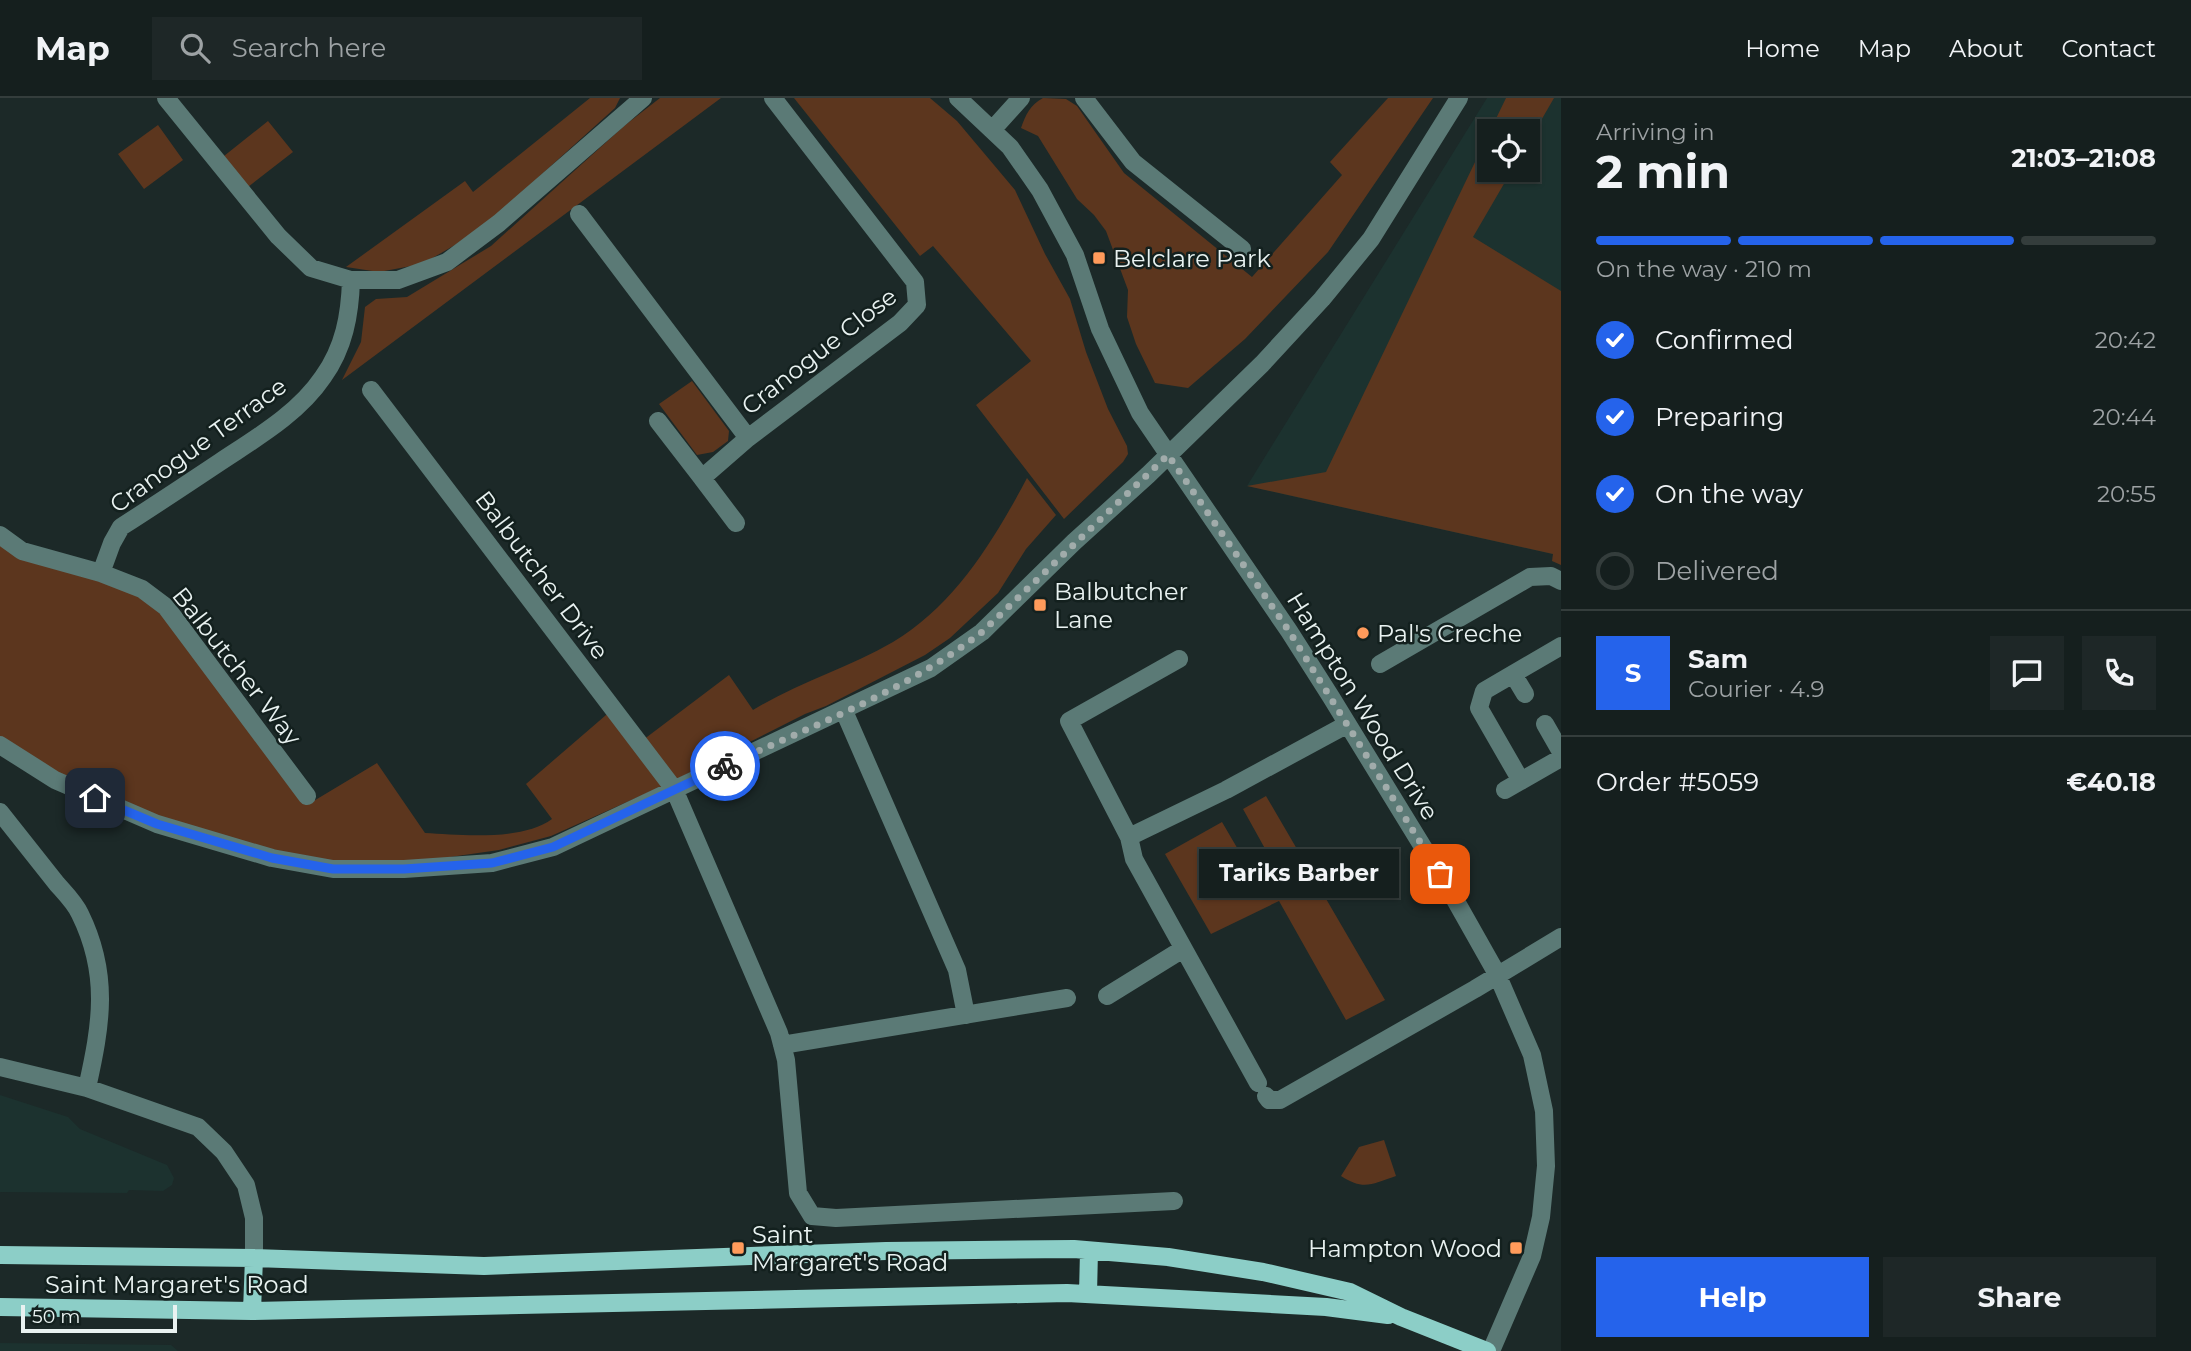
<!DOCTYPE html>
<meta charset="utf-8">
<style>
:root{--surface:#151f1e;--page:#1e2727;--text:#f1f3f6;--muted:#9da2a4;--line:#343d3c;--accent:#2563eb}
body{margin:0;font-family:Montserrat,sans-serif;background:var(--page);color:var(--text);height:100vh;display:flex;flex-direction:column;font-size:26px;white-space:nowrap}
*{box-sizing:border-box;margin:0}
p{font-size:23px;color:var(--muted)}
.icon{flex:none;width:38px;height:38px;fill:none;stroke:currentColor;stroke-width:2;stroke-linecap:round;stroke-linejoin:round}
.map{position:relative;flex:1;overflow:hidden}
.details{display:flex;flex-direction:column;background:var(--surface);width:630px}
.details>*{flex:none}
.tools{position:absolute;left:1477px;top:21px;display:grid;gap:14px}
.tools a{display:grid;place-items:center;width:63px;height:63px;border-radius:0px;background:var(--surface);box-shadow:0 2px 5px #0004,0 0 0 2px var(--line);font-size:35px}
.scale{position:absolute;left:21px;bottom:18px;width:156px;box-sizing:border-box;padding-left:7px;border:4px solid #e9f2f1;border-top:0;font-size:19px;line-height:24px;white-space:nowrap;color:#e9f2f1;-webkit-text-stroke:5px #13201e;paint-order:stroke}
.pin{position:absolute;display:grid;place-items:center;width:60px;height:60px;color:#fff;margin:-30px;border-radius:14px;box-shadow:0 4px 10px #0006}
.courier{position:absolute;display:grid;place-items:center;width:70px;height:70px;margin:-35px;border:5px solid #2563eb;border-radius:50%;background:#fff;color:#222;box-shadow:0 2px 9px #0007}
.bubble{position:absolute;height:49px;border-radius:0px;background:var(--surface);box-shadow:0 2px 5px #0004,0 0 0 2px var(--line);font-size:23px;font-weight:700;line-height:49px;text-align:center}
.overview em{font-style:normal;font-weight:700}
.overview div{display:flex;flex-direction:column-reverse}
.overview{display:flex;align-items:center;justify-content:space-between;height:119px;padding:0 35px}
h1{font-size:46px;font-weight:700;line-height:52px}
.bar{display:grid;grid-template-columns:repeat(4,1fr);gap:10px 7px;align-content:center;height:84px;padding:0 35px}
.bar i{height:9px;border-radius:5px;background:var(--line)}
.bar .selected{background:var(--accent)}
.bar p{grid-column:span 4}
.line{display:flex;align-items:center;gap:18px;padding:0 35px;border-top:2px solid var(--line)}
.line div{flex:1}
.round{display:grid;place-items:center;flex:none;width:74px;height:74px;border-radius:0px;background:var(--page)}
ol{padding:0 35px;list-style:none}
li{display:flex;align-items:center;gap:21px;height:77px}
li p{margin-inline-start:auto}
li .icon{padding:7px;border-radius:50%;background:var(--accent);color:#fff;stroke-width:4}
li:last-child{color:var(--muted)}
li i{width:38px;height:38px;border:4px solid var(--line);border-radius:50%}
.button{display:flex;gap:14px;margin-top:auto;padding:14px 35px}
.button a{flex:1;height:80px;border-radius:0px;background:var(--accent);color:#fff;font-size:28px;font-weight:700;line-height:80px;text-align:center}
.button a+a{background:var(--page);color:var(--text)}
header{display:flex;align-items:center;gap:42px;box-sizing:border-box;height:98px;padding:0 35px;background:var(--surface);border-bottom:2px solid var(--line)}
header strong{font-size:33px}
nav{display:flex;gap:38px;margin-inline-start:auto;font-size:24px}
.search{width:490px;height:63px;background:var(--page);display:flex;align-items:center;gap:18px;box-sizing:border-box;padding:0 24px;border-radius:0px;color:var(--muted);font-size:26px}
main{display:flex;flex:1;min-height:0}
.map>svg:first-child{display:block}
.built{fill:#1c322f;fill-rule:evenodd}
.green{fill:#5c361e}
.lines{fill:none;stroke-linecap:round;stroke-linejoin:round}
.minor{stroke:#5b7a76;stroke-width:18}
.major{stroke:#8ccec7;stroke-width:18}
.done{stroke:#a1acab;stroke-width:7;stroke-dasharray:0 12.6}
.route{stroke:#2563eb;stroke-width:9}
.poi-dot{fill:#ff9b5b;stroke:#13201e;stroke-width:2.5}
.labels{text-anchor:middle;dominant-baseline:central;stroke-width:5;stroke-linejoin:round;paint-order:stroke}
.poi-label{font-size:24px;fill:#e9f2f1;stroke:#13201e;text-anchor:start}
.street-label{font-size:24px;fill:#e9f2f1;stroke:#13201e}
</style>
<header>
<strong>Map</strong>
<div class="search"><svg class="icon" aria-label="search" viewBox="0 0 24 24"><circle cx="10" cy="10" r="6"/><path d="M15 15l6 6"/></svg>Search here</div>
<nav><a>Home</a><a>Map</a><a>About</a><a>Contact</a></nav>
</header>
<main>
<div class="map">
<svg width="1561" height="1253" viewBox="0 0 1561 1253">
<rect width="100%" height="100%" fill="#1c2928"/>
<path class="built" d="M1487,0h74v458l-314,-70zM1489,33h39v39h-39z
M0,997l68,22 12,12 87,36 7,13 -2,7 -9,6 -34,-1 -2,3 -127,-1z
M0,1245l171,2 7,6h-178z"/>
<path class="green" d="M590,0h30l-5,10 -124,112 -36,25 -33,19 -43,8 -33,-5 119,-86 8,11z
M660,0h61l-379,282 19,-38 4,-35 11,-8 31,-2 84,-51 133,-120z
M794,0h136l27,23 58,69 30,64 25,45 16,53 22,57 19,37 1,8 -5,8 -59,57 -88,-114 55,-44 -98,-115 -13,10z
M1043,0l23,1 11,7 47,67 128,104 90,-102 -12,-13 58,-64h45l-105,154 -83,87 -57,49 -33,-5 -19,-39 -9,-27 1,-27 -22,-59 -12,-16 -17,-16 -39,-63 -17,-8c5,-14 9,-23 22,-30z
M1506,0h48l-26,45v-12h-38z
M268,23l25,31 -45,35 -24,-31z
M158,27l25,35 -39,29 -26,-35z
M1489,35v37h23l-39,67 88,54v274l-9,-4 1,-7 -306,-68 79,-14z
M692,283l37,50 -1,10 -15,11 -16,3 -38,-51z
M1027,380l29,37 -30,34 -28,44 -48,45 -25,17 -99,51 -21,8 -140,71 -114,51 -52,14 -49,7 -46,12 -120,-6 -229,-83 -55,-40v-204l142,54 170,212 65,-39 48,70c36,2 97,8 127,-14l-26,-35 87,-75 26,34 90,-68 24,35c44,-27 95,-42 140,-68 62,-37 101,-102 134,-164z
M1266,698l119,204 -39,20 -67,-119 -68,33 -46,-80 57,-32 31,53 20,-12 -30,-54z
M1384,1042l12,36c-24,8 -32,15 -55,0l18,-29z"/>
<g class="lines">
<path class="minor" d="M166,0l112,138 33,32 40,12h47l49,-18 52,-39 144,-125
M958,0l52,49 30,43 35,65 25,74 40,84 149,218 42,66 122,199 44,78 35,81 12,56 2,55 -5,51 -9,39 -41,95
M1084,0l49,64 109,87
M993,31l28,-31
M579,116l169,224
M371,292l303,399 105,244 7,27 12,133 14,23 24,2 338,-17
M658,323l44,57 46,-40 152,-115 17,-18 -2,-23 -142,-184
M702,380l34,45
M0,437l22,16 79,22 41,16 24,18 141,189
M101,475l11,-30 9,-16c33,-21 66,-43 99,-65 36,-24 78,-48 103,-85 21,-29 27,-62 28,-97
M1179,561l-110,62 60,116 5,22 124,224
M1380,566l150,-87 21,-1 10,5
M1513,576l12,20
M844,613l113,259 9,45
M1545,626l16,28
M0,647l55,35 102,44 115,34 61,11h71l88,-6 61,-16 378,-179 51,-36 92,-90 74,-67 114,-111 60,-65 49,-60 88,-141
M1521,683l-42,-73 5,-17 77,-45
M1505,692l56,-32
M0,714c19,24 38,48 57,72 8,9 18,19 23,30 30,61 21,111 7,174
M1129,739l97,-47 120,-65
M1107,898l76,-47
M782,947l285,-47
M0,969l87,21 111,39 26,25 22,33 8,33v40
M1266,998l3,4h11l195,-111 86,-52"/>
<path class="major" d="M0,1157l254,3 230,8 402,-15 188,-2 94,8 95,15 87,20 51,25 86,34
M1088,1196l1,-43
M0,1209l252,4 815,-18 259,14 62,8
M252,1213l2,-53"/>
</g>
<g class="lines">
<path class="done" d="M725,668c87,-40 181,-75 257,-134l186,-177 121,176 151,243"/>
<path class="route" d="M95,700l62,26 115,34 61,11h71l88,-6 61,-16 172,-81"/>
</g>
<g class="poi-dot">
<rect x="1092" y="153" width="14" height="14" rx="3.5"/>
<rect x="1033" y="500" width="14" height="14" rx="3.5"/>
<circle cx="1363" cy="535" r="7"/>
<rect x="731" y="1143" width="14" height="14" rx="3.5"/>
<rect x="1509" y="1143" width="14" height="14" rx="3.5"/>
</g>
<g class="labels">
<g class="poi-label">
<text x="1113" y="160">Belclare Park</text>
<text x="1054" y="493">Balbutcher<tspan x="1054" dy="28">Lane</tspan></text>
<text x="1377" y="535">Pal's Creche</text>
<text x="752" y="1136">Saint<tspan x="752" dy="28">Margaret's Road</tspan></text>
<text x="1502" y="1150" text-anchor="end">Hampton Wood</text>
</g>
<g class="street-label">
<text transform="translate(819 253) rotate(-38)">Cranogue Close</text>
<text transform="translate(198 347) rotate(-36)">Cranogue Terrace</text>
<text transform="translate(542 477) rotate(53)">Balbutcher Drive</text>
<text transform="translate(237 568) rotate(52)">Balbutcher Way</text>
<text transform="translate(1363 608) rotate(58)">Hampton Wood Drive</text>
<text x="177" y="1186">Saint Margaret's Road</text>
</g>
</g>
</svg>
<div class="tools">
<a><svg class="icon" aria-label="locate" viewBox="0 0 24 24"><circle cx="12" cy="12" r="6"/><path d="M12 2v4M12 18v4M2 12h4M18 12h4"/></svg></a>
</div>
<div class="scale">50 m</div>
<div class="pin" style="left:1440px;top:776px;background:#ea580c"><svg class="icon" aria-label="bag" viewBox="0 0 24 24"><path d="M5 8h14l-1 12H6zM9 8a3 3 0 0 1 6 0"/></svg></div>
<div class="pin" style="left:95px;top:700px;background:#1f2937"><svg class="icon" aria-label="home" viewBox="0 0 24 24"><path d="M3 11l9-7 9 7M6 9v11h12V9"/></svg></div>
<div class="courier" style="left:725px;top:668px"><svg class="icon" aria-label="bike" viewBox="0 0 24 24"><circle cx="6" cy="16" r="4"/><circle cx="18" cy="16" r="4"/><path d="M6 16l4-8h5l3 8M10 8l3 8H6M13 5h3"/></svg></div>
<div class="bubble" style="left:1199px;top:751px;width:200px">Tariks Barber</div>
</div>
<section class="details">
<div class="overview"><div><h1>2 min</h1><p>Arriving in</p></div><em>21:03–21:08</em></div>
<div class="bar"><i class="selected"></i><i class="selected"></i><i class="selected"></i><i></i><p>On the way · 210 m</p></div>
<ol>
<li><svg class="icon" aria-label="check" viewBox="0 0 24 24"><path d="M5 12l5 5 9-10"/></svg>Confirmed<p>20:42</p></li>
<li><svg class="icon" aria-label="check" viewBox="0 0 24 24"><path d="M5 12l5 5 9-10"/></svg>Preparing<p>20:44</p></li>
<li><svg class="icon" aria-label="check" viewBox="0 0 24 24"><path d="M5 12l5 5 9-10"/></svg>On the way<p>20:55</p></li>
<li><i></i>Delivered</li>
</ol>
<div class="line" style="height:126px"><b class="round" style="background:var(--accent);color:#fff">S</b><div><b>Sam</b><p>Courier · 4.9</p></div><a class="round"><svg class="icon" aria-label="chat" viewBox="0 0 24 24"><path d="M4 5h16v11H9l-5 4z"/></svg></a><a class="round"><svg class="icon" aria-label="phone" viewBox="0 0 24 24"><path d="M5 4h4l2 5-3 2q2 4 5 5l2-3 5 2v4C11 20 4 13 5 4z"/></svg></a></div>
<div class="line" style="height:91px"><div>Order #5059</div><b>€40.18</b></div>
<div class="button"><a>Help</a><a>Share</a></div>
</section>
</main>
